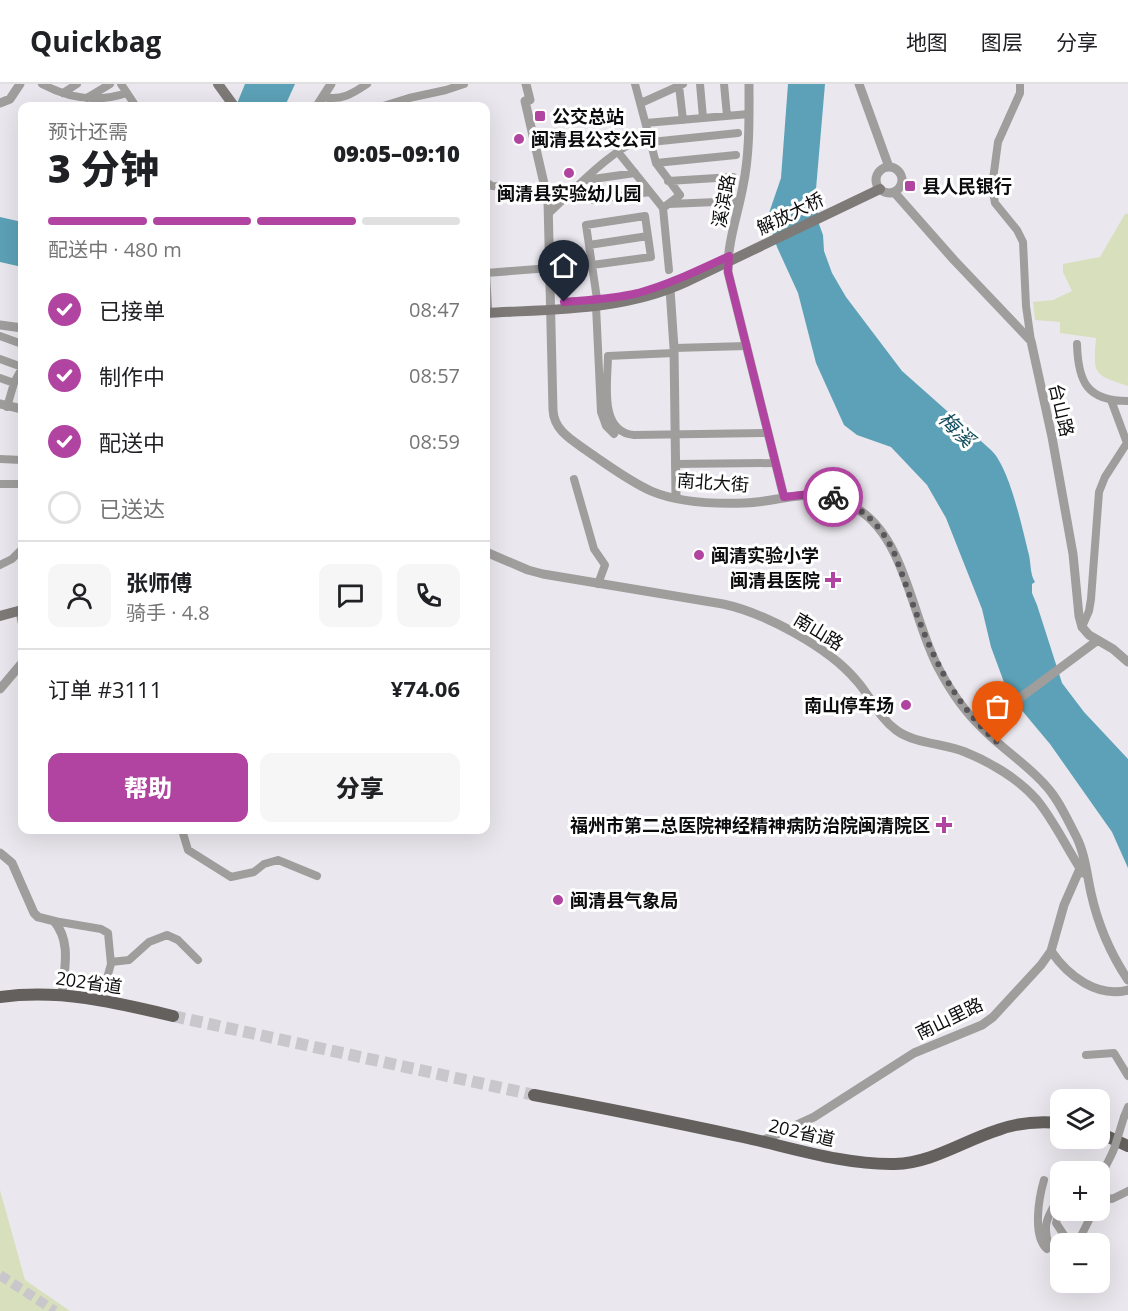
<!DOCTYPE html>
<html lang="zh">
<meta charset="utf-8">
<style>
:root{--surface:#fff;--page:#f6f6f6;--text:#202124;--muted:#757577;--line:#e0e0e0;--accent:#b143a1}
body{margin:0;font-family:"Open Sans","Noto Sans SC",sans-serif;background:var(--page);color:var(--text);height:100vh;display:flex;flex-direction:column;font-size:22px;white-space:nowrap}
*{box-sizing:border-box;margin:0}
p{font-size:20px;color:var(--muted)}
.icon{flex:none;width:33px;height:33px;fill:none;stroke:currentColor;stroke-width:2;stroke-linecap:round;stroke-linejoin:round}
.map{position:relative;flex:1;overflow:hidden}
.drawer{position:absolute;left:18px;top:18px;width:472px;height:732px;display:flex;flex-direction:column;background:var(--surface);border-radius:12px;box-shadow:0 6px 24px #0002}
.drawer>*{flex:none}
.controls{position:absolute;left:1050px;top:1005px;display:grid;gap:12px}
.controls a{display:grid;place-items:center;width:60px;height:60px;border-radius:12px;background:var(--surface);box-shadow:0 6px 24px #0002;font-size:30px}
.pin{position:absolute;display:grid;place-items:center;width:51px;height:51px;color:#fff;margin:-62px -26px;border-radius:50% 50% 50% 0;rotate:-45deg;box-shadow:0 0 6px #0007}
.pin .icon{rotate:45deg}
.courier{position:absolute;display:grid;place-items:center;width:60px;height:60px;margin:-30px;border:4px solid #b143a1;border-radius:50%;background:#fff;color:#222;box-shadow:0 2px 8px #0007}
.head em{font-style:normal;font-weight:800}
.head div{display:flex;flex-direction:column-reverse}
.head{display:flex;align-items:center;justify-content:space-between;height:102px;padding:0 30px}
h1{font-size:39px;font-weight:800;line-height:45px}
.bar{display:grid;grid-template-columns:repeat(4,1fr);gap:9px 6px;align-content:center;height:72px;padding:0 30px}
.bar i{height:8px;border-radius:4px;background:var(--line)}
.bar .on{background:var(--accent)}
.bar p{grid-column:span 4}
.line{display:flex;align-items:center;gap:15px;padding:0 30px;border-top:2px solid var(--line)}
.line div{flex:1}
.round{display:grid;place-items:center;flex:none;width:63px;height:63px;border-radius:12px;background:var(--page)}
ol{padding:0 30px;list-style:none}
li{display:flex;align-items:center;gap:18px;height:66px}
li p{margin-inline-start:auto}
li .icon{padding:6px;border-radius:50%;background:var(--accent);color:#fff;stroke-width:4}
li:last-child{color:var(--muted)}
li i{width:33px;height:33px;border:3px solid var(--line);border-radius:50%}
.button{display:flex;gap:12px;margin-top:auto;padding:12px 30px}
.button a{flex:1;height:69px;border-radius:12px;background:var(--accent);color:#fff;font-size:24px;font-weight:800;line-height:69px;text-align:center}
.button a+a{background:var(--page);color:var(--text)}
header{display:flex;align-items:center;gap:36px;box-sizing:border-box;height:84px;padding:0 30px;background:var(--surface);border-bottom:2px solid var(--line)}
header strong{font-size:28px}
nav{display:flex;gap:33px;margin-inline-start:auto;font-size:21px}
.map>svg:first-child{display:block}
.green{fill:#d8dfbc}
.water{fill:#5ca1b7}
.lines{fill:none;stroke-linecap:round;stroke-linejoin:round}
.secondary-tunnel{stroke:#c9c7cc;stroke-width:10;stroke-dasharray:10 5;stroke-linecap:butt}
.primary-tunnel{stroke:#c9c7cc;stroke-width:12;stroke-dasharray:12 6;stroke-linecap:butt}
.minor{stroke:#a09e9d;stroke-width:8}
.tertiary{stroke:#a09e9d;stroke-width:9}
.secondary{stroke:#7d7a78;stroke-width:10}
.primary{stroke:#64605e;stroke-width:12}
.minor-bridge{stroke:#a09e9d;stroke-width:8}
.done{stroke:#5a585c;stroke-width:6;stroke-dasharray:0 10.8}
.route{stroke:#b143a1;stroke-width:8}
.poi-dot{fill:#b143a1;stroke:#fff;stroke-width:2}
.labels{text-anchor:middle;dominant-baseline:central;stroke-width:6;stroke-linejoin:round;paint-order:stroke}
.poi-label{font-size:18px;font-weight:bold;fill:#0c0b0d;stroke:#fff;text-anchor:start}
.street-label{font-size:18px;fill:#0c0b0d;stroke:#fff}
.water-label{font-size:20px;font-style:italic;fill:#0f4c5c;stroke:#fff}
</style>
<header>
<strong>Quickbag</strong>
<nav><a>地图</a><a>图层</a><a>分享</a></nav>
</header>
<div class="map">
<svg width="1128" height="1227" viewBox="0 0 1128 1227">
<rect width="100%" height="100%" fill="#eae8ee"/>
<path class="green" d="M1125,130h3v172c-35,-11 -35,-12 -32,-48l-36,-5v-11l-25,-2 -2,-18 20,-2 19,-9 -9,-19v-8l37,-7z
M0,1106l25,90 45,31h-70z"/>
<path class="water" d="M245,0h50l-10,22h-49z
M788,0h37l-9,105 3,35 4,11 1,16 8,22 14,24 56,74 89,79c19,18 31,78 38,105 2,9 1,19 6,27l-3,2v9l5,12 25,78 22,29 44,47v109l-16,-36 -62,-88 -31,-37 -14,-22 -14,-38 -9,-38 -36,-91 -19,-33 -36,-38 -34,-12 -13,-10 -28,-62 -18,-70 -21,-46 -9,-27 1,-7 12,-35z
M0,133l22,5v45l-22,-5z"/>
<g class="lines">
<path class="secondary-tunnel" d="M0,1191l55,36"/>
<path class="primary-tunnel" d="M173,932l361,79"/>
<path class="minor" d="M42,0c28,15 55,19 85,9
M121,0l14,21
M635,0l21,79 24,32 -17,13 6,62
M700,0l3,34
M724,0l3,32
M1020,0v9l-22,49 -6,45 3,16 22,27 6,12 3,64 5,35
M679,2l4,34
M63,9l14,-9
M323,13c18,4 29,-3 44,-13
M87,14l23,-14
M641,19l42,-19
M383,22l26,-8 37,-8 18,-6
M646,39l103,-9
M651,58l87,-9
M618,68l45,56
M656,79l80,-8
M586,96l49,-7
M668,97l65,-4
M486,98l6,4 54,4
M593,116l57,-8
M669,120l71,-3
M549,129c26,-24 66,-68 100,-77
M589,161l59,-9
M592,181l59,-8 -6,-41 -59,9 11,74
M486,189l64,-5
M486,189l2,34
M596,222l5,106 5,14 8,8
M0,252l22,8
M1077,260c1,38 10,57 51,57
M674,264l73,-2
M674,269l-66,3c0,24 -10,76 26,79l134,-2
M0,275l22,8
M0,294l14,5
M7,323l7,-24 8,-15
M0,375l22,1
M675,380l100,-1
M574,395l20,70 11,16 -7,19
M0,400h22
M0,481l12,-6 10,-10
M1082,543l7,-16 2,-12 8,-107 6,-15 22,-34 -16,-43
M182,746l6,20 43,27 23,-5 10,-8 14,-4 39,16
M54,837l47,8 7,4 3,31 -10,35
M111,878l18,-2 20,-18 18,-7 11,5 20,20
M1086,971l28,-2 14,23
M1124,1033l4,-10
M1115,1062c-5,17 -22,32 -11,51l8,2 16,-8
M1044,1096c-5,17 -12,56 3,69l2,-3c-9,-30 4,-30 11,-56
M1060,1123l-4,16 14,21
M1077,1160l17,-34"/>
<path class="tertiary" d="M526,0l4,16 -5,1 23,100 5,209c1,22 21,31 37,43 19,13 39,28 61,38 28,12 65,13 94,12 45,-2 71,-21 114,7 47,30 54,112 80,159 11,21 26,43 43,59 20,21 45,36 64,58 13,14 21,33 30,50 9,17 11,39 15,57 7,32 19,60 37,87
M749,0c0,34 1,68 -6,102 -5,28 -16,57 -15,86l56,225
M859,0l30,83
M0,19l10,-4 10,-15
M317,22l14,-22
M876 96a13 13 0 1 1 26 0a13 13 0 1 1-26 0Z
M894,108l60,68 77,81 21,96 21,117 6,62 3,11 7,8 24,14 15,13
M670,205l4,59 2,149
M0,241l22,3
M0,320l22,5
M486,468l42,18 15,4 180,30c42,9 105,43 133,76 14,15 22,37 40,50 19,14 47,13 69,22 25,10 54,27 72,48 18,22 30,49 46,73
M20,527l2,11
M0,605l22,-26
M975,637l22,-6
M994,655v-13l3,-11 101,-75
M0,769l12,10 22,50 4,4 16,4c18,21 10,49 8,74
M1051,867c17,25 46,47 77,39
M762,1057l52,-24 100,-64 68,-28 11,-8 48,-52 10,-14 13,-46 18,-41"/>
<path class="secondary" d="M218,0l16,22
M486,229c68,-4 137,-2 200,-31l194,-93
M0,532l22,-6"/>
<path class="primary" d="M0,913c61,-8 114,5 173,19
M534,1011c70,13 139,27 209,42 50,11 101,28 152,27 37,-1 68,-23 103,-34 19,-7 42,-9 62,-7
M1100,1049l28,13"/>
<path class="minor-bridge" d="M1115,1062l9,-29"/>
</g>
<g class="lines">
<path class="done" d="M833,413c30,10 49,29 62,58 26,70 44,136 103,188"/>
<path class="route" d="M564,218c25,-2 50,-3 74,-9 32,-9 61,-23 91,-37l-1,16 56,225 26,-3 23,3"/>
</g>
<g class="poi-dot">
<rect x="534" y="26" width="12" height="12" rx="3"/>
<circle cx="519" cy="55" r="6"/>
<circle cx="569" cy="89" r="6"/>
<rect x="904" y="96" width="12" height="12" rx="3"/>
<circle cx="699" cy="471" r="6"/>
<path d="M830 487h6v6h6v6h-6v6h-6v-6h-6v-6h6z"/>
<circle cx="906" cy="621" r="6"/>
<path d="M941 732h6v6h6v6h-6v6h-6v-6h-6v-6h6z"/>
<circle cx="558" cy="816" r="6"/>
</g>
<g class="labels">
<g class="poi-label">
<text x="552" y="32">公交总站</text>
<text x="531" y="55">闽清县公交公司</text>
<text x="922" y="102">县人民银行</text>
<text x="569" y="109" text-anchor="middle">闽清县实验幼儿园</text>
<text x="711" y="471">闽清实验小学</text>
<text x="820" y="496" text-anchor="end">闽清县医院</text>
<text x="894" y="621" text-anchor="end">南山停车场</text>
<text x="930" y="741" text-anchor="end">福州市第二总医院神经精神病防治院闽清院区</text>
<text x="570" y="816">闽清县气象局</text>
</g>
<g class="street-label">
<text transform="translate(723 117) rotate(-79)">溪滨路</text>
<text transform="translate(790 129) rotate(-26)">解放大桥</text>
<text transform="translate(1062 326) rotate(77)">台山路</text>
<text transform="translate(713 398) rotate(4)">南北大街</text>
<text transform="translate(819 547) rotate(31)">南山路</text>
<text transform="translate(89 898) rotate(8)">202省道</text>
<text transform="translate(949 934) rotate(-26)">南山里路</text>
<text transform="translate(802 1048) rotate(13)">202省道</text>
</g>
<g class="water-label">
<text transform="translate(957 345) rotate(45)">梅溪</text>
</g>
</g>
</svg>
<div class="controls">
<a><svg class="icon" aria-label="layers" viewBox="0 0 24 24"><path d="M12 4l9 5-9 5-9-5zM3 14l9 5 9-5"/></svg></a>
<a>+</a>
<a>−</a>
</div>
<div class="pin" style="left:998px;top:659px;background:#ea580c"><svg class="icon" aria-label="bag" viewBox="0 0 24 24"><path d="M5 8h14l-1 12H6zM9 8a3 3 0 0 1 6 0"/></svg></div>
<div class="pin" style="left:564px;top:218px;background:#1f2937"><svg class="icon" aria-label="home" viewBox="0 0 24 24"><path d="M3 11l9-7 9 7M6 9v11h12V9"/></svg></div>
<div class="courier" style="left:833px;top:413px"><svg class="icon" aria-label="bike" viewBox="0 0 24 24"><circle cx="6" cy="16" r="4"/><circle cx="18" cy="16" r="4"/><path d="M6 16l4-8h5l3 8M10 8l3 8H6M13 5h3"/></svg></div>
<section class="drawer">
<div class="head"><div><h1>3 分钟</h1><p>预计还需</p></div><em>09:05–09:10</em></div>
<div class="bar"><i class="on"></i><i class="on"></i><i class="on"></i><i></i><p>配送中 · 480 m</p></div>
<ol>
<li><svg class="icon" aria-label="check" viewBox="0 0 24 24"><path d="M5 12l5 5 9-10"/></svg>已接单<p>08:47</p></li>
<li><svg class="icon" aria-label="check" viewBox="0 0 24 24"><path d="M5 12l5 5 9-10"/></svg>制作中<p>08:57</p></li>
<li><svg class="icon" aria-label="check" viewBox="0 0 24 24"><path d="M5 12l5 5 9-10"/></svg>配送中<p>08:59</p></li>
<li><i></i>已送达</li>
</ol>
<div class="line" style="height:108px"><a class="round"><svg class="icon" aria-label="person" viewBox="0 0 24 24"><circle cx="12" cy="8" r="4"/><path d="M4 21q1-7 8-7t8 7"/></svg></a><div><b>张师傅</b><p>骑手 · 4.8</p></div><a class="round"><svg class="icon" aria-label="chat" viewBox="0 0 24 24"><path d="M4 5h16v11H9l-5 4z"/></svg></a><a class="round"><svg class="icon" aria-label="phone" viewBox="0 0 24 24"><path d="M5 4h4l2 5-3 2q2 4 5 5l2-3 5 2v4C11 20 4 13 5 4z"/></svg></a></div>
<div class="line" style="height:78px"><div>订单 #3111</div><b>¥74.06</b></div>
<div class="button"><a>帮助</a><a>分享</a></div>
</section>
</div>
